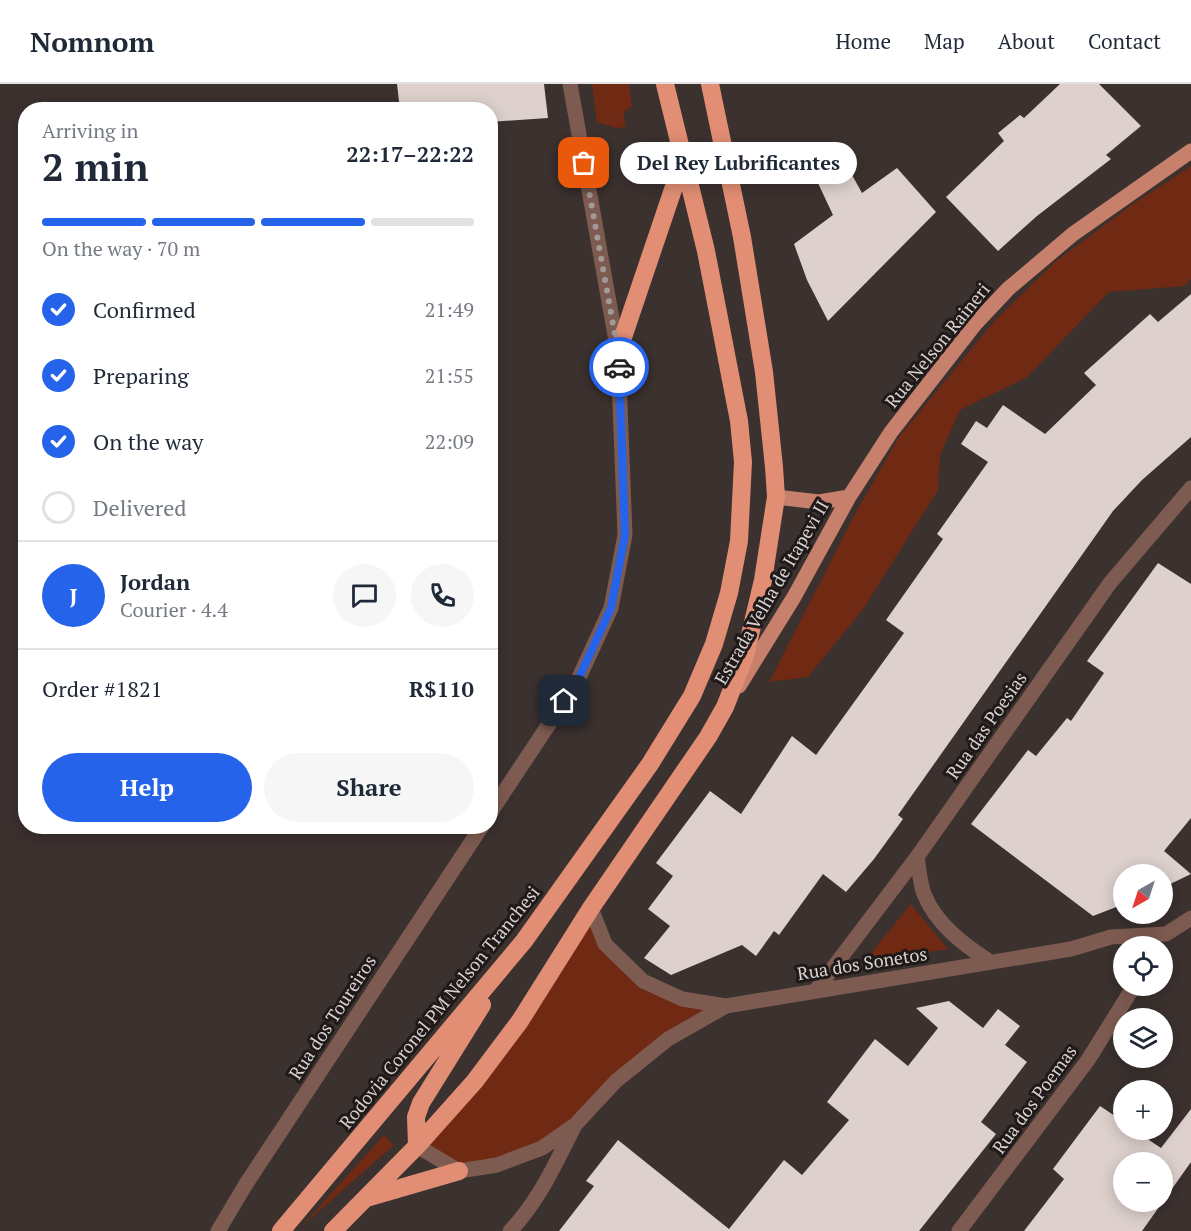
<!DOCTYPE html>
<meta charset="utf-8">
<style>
:root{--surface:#fff;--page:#f6f6f7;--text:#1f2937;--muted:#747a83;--line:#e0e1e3;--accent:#2563eb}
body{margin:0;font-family:"PT Serif",serif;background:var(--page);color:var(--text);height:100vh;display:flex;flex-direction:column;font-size:22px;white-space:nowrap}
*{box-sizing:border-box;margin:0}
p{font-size:20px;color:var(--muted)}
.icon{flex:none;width:33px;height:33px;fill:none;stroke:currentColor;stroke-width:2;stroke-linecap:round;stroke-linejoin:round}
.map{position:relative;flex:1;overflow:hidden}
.side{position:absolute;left:18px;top:18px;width:480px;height:732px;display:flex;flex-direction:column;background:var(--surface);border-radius:24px;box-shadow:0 3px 15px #0003}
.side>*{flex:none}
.needle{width:39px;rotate:219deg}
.tools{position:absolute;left:1113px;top:780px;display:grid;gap:12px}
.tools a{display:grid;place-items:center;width:60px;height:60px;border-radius:50%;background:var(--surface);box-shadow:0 3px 15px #0003;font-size:30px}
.pin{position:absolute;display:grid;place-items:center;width:51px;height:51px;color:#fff;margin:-26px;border-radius:12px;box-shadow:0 3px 9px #0006}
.courier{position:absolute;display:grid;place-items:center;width:60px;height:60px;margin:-30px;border:4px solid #2563eb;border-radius:50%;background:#fff;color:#222;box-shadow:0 2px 8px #0007}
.bubble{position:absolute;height:42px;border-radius:21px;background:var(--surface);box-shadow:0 3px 15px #0003;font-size:20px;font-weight:700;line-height:42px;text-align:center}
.overview em{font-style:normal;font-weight:700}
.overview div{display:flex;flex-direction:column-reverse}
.overview{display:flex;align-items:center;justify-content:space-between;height:102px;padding:0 24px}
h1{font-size:39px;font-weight:700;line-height:45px}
.bar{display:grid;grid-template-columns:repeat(4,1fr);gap:9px 6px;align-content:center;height:72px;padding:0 24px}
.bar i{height:8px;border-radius:4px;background:var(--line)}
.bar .selected{background:var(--accent)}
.bar p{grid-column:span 4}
.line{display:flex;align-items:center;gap:15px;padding:0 24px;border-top:2px solid var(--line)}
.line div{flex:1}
.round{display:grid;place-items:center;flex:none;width:63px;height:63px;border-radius:32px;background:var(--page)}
ol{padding:0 24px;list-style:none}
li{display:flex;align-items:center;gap:18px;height:66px}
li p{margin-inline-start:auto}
li .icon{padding:6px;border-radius:50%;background:var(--accent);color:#fff;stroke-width:4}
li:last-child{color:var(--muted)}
li i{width:33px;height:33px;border:3px solid var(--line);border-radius:50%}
.action{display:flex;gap:12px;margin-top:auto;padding:12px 24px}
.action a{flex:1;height:69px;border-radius:36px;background:var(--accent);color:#fff;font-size:24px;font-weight:700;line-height:69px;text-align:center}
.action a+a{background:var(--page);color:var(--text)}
header{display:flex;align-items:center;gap:36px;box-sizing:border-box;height:84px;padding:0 30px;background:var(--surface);border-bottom:2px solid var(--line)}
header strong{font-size:28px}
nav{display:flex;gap:33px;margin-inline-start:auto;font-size:21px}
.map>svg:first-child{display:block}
.green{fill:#702913}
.building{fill:#ddd0cd;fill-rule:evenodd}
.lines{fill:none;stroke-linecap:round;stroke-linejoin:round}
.minor{stroke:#7e5b51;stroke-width:15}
.major{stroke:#c6806b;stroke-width:15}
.highway{stroke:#e28e74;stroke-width:18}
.done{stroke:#a19a98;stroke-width:6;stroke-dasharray:0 10.8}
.route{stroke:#2563eb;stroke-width:8}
.labels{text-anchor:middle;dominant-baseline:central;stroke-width:6;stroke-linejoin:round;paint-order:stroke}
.street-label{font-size:18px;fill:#d8d2d0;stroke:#1f1a19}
</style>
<header>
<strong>Nomnom</strong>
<nav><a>Home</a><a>Map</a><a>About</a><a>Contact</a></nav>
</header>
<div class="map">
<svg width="1191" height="1147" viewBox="0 0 1191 1147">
<rect width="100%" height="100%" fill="#3b312f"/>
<path class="green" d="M592,0h37l3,22 -9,7 3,14 -9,1 -20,-6z
M1191,82v113l-7,7 -75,6 -82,85 -67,33 -20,45 -2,35 -75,119 -55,68 -39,5 86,-168 44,-77 97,-118 59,-57 78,-58z
M911,820l37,45 -85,14z
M591,824l14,36 38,37 83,25 -58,33 -126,109 -83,23 -42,-25 58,-65z
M384,1051l10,10 -93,82z"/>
<path class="building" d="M397,0h147l4,34 -58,4v-12h-90z
M1060,0h39l42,42 -35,29 5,4 -74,57 -39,35 -52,-54 58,-56 -6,-8 22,-18 4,3z
M836,62l26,47 35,-25 39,44 -108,109 -21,-41 -13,-36 39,-29 -24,-51z
M1191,210v143l-49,43 -29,31 -215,304 5,4 -29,40 -28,33 -23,-18 -44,61 -5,-4 -18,25 -14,-11 -71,30 -27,-17 26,-32 -22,-17 25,-33 -17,-13 54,-72 31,23 51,-78 24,19 88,-122 -18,-13 57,-81 -6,-5 51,-72 -27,-18 15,-23 11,7 16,-23 42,29 51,-49 -12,-12 66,-59 8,8z
M1158,479l33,21v234l-27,33 27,23 -29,14v-14h-38v30l-31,12 -122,-92 57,-74 8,6 31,-38 4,3 33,-48 -17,-12z
M949,917l34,27 15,-19 22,17 -15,19 22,17 -46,60 15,12 -77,97h-360l35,-45 -8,-5 32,-41 111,89 55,-69 18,15 47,-55 -22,-18 48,-63 33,27 30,-38 -22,-20z
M1100,1022l24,16v8h10l27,18 30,-39v53l-49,69h-118l40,-52 -11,-10zM1124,1078h38v40h-38z"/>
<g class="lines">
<path class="minor" d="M490,729l87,-131 34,-74 14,-73 -7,-183 -48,-268
M917,773c2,11 3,26 7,37 12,30 40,51 65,67
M591,824l14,36 38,37 39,18 44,7
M817,905l100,-132 193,-274 81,-95
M417,1062l42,25 38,-6 45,-17 33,-23 41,-44 52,-42 58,-33 345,-57 40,-12 55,-3 25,-16
M218,1147l28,-47 236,-358
M510,1147c29,-30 45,-67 64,-104
M959,1147l129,-171 46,-74"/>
<path class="major" d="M776,413l43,5 30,-5
M739,602l55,-89 55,-100 42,-65 85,-109 32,-34 65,-55 118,-83"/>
<path class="highway" d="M618,268l65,-192
M417,1062l-1,-29 5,-14 61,-98
M366,1114l93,-27
M281,1147l243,-290 126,-177 42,-68 22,-52 15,-51 10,-52 4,-79 -4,-41 -33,-170 -41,-167
M333,1147l84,-85 58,-65 45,-60 71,-113 117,-171 17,-30 20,-51 18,-76 13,-83 -2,-30 -10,-95 -22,-135 -32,-153"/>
</g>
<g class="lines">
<path class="done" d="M584,79l34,189 1,15"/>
<path class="route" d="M564,617l13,-19 34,-74 14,-73 -6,-168"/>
</g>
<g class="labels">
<g class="street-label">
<text transform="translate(937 261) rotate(-51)">Rua Nelson Raineri</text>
<text transform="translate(771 508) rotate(-60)">Estrada Velha de Itapevi II</text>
<text transform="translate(986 641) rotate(-55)">Rua das Poesias</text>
<text transform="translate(862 879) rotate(-9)">Rua dos Sonetos</text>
<text transform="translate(439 923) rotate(-51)">Rodovia Coronel PM Nelson Tranchesi</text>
<text transform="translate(332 933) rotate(-57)">Rua dos Toureiros</text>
<text transform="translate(1034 1015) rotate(-54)">Rua dos Poemas</text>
</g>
</g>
</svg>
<div class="tools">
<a><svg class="needle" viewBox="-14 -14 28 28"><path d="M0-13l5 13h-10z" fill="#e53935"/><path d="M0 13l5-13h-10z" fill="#747a83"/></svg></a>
<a><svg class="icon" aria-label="locate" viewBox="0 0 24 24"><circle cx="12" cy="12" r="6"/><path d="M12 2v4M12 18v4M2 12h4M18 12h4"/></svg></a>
<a><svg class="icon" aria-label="layers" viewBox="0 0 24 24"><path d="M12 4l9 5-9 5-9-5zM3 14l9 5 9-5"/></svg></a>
<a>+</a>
<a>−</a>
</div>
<div class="pin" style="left:584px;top:79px;background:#ea580c"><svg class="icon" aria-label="bag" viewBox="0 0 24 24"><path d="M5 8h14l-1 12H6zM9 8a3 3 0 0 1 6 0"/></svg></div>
<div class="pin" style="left:564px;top:617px;background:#1f2937"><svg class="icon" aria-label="home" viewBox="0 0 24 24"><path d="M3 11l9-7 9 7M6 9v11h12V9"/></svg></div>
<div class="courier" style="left:619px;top:283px"><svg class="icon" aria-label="car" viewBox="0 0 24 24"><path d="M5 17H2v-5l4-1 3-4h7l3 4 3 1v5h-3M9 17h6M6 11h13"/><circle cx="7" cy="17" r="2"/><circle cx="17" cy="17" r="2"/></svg></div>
<div class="bubble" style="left:620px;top:58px;width:237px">Del Rey Lubrificantes</div>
<section class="side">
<div class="overview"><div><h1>2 min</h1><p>Arriving in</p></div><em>22:17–22:22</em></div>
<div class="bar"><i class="selected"></i><i class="selected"></i><i class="selected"></i><i></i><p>On the way · 70 m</p></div>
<ol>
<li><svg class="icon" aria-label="check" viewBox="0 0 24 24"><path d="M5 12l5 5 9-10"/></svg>Confirmed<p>21:49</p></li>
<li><svg class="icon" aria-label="check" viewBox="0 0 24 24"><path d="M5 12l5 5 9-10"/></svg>Preparing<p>21:55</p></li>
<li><svg class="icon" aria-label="check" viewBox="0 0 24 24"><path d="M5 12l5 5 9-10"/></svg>On the way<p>22:09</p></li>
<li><i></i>Delivered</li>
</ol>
<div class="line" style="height:108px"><b class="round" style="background:var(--accent);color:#fff">J</b><div><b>Jordan</b><p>Courier · 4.4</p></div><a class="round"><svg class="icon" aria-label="chat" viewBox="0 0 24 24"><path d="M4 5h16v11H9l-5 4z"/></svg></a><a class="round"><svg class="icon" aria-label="phone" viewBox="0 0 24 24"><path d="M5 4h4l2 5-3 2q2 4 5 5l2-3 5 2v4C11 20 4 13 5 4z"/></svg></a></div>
<div class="line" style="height:78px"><div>Order #1821</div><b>R$110</b></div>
<div class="action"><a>Help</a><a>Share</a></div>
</section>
</div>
